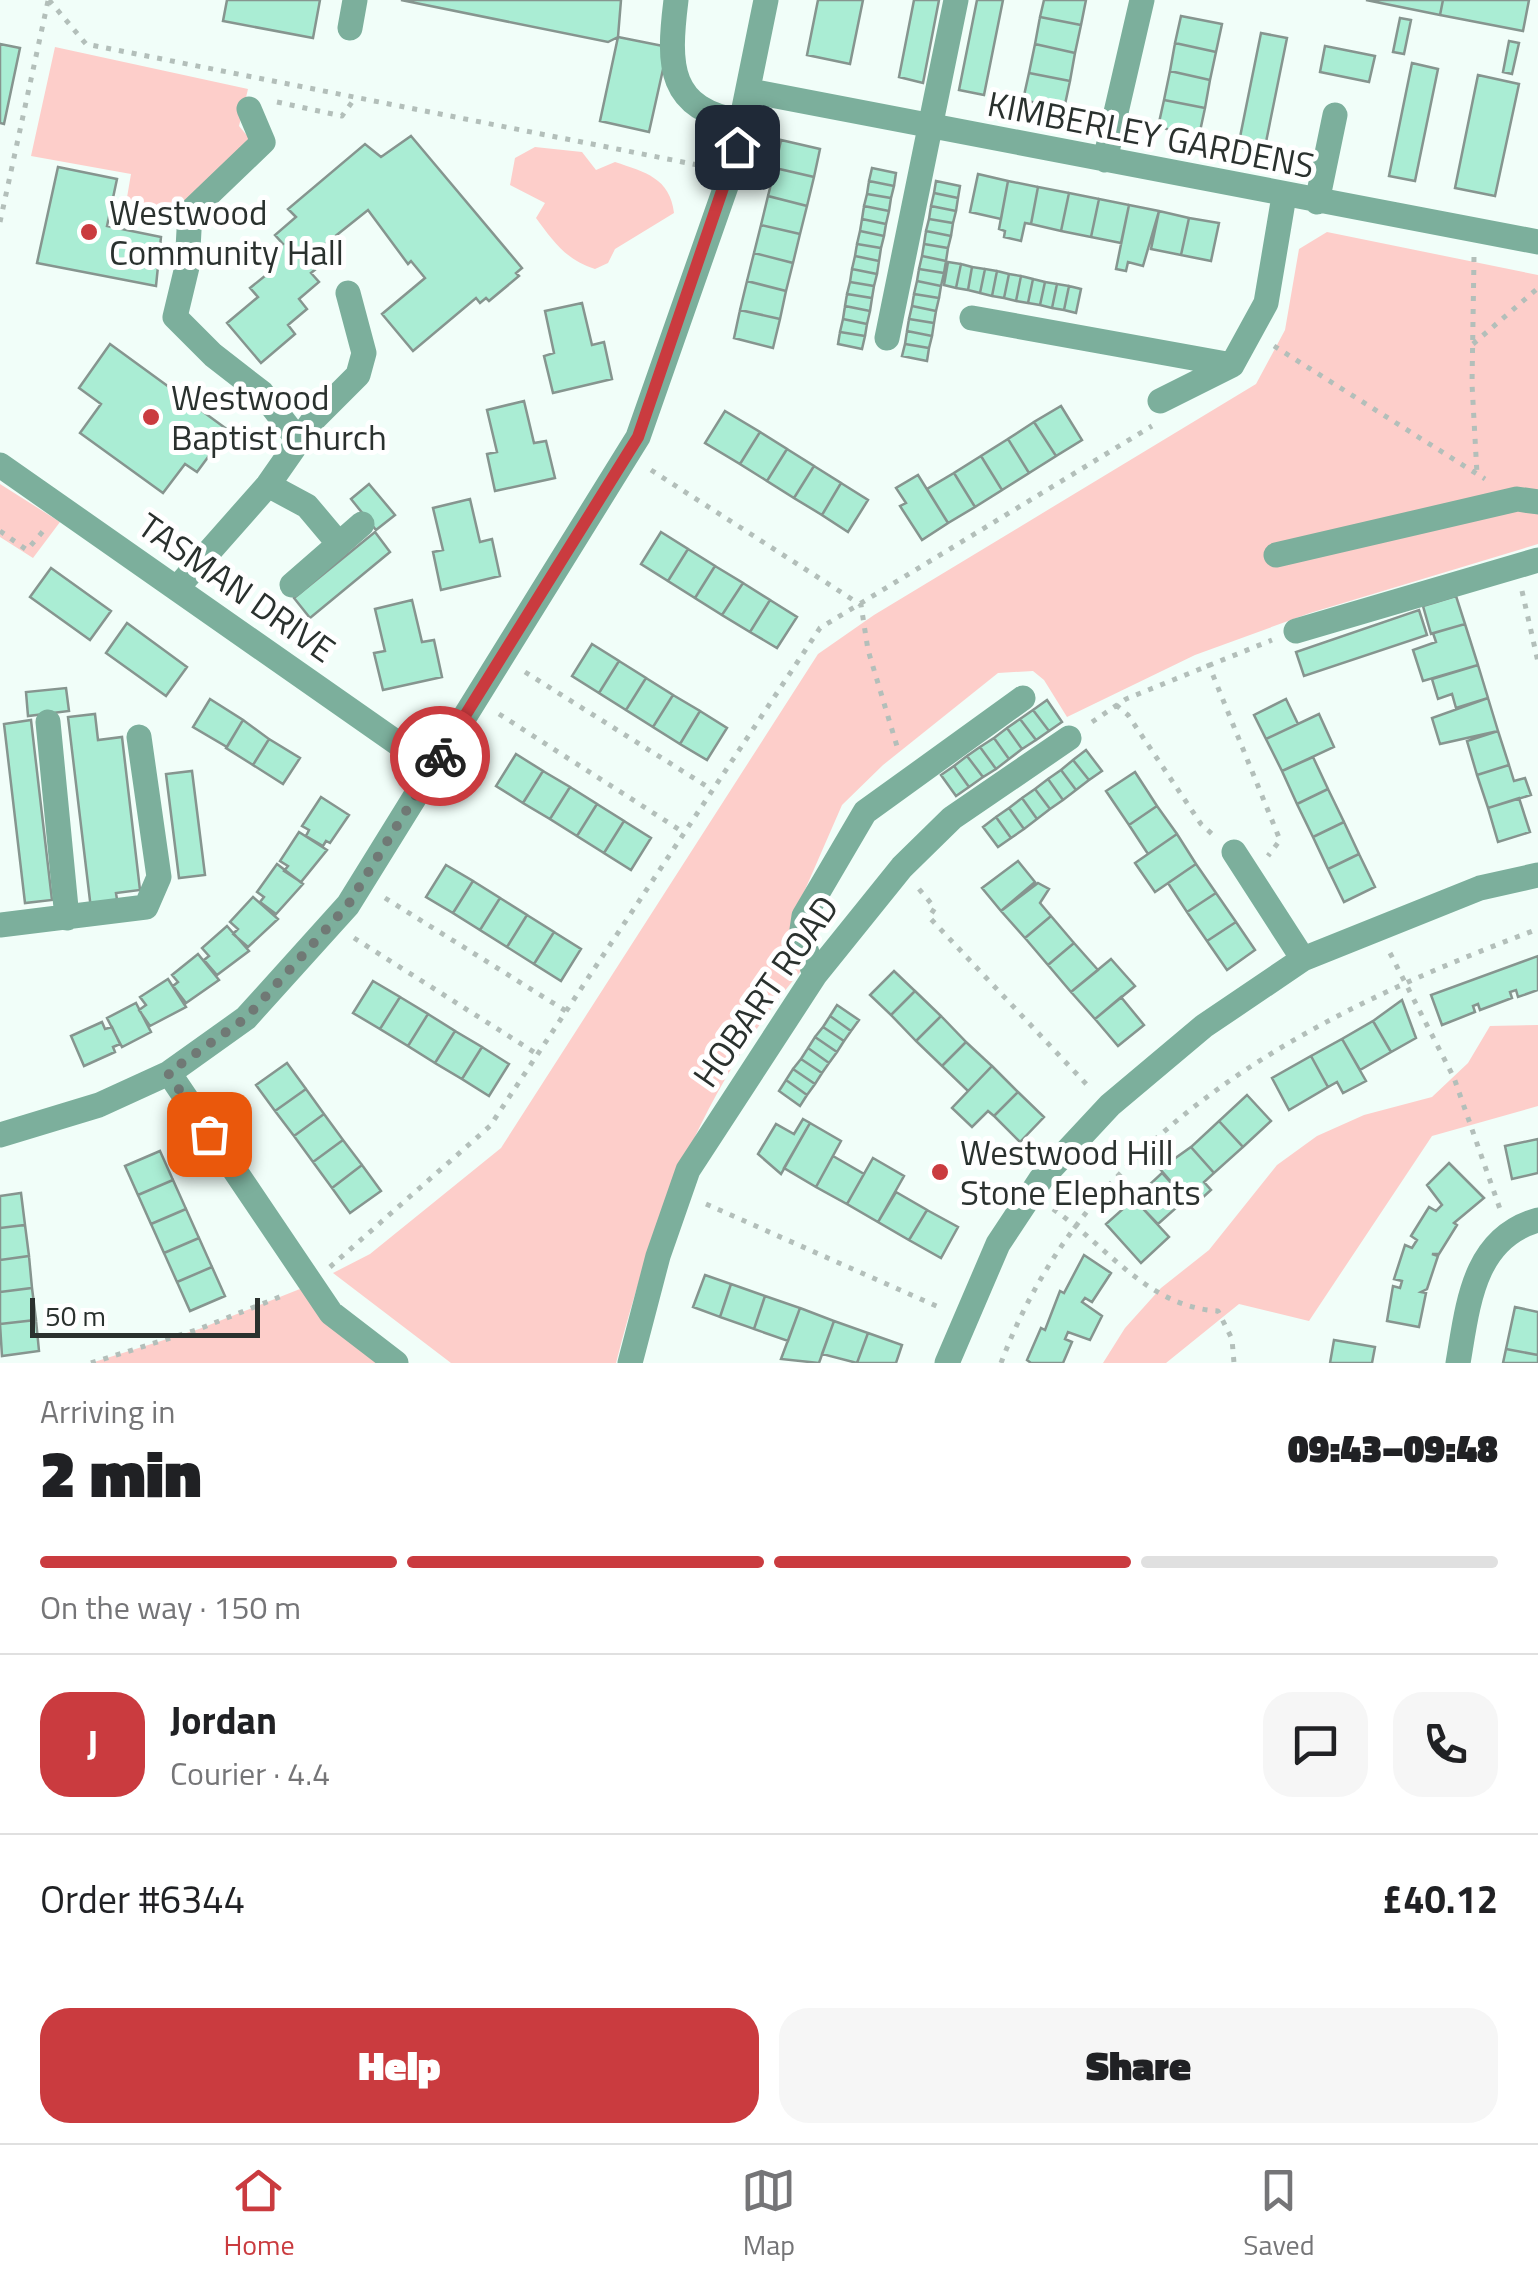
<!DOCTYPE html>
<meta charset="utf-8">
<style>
:root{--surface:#fff;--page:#f6f6f6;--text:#202124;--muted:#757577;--line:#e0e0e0;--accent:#ca3b3f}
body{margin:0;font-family:"Titillium Web",sans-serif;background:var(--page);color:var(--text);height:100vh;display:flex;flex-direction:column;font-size:38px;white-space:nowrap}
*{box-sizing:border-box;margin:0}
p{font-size:32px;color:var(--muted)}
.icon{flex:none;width:55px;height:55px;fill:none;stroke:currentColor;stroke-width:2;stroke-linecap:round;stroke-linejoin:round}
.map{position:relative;height:1363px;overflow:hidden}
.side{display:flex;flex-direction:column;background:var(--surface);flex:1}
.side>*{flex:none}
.scale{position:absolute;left:30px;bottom:25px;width:230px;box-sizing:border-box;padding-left:10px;border:5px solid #2a312e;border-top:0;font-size:28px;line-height:35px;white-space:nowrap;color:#2a312e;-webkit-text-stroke:8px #fff;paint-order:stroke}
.pin{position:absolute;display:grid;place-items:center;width:85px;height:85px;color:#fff;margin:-42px;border-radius:20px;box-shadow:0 5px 15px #0006}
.courier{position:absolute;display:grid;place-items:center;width:100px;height:100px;margin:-50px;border:8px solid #ca3b3f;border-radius:50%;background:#fff;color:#222;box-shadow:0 2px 12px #0007}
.overview em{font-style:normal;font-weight:800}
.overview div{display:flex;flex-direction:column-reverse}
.overview{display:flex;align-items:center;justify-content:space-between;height:170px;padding:0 40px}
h1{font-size:65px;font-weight:800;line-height:75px}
.bar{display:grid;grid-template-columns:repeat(4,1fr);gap:15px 10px;align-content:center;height:120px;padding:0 40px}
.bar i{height:12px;border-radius:8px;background:var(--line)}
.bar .active{background:var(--accent)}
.bar p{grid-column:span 4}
.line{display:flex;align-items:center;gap:25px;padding:0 40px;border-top:2px solid var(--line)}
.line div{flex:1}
.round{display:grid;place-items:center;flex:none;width:105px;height:105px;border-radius:30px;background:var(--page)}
.action{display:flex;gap:20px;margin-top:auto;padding:20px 40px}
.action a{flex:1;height:115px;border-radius:30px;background:var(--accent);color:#fff;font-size:40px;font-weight:800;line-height:115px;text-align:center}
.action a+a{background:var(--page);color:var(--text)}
.dock{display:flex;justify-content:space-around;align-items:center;height:140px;border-top:2px solid var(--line);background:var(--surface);font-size:28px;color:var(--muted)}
.dock a{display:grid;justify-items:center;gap:5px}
.dock .active{color:var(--accent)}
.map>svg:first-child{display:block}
.green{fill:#fdceca}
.building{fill:#aaedd4;stroke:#86958f;stroke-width:2.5}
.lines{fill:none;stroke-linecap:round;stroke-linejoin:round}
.path{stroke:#b3bfba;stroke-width:5;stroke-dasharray:5 8;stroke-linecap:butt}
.minor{stroke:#7caf9c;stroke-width:25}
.done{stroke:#707975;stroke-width:10;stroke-dasharray:0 18}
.route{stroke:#ca3b3f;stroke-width:12}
.poi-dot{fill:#ca3b3f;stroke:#fff;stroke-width:4}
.labels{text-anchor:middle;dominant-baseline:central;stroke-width:10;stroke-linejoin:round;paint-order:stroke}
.street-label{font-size:35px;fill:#2a312e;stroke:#fff}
.poi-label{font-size:35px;fill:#2a312e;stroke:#fff;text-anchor:start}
</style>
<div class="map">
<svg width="1538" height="1363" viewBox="0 0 1538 1363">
<rect width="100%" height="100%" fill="#f1fef9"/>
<path class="green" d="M55,47l193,42 -9,37 16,19 -79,76 -52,-6 7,-41 -100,-18z
M535,147l47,5 14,18 19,-8c30,10 55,16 59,51l-59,36 -7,14 -13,6c-29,-9 -42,-28 -59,-51l9,-15 -35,-18 5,-27z
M1327,232l211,43v269l-228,69 -115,42 -128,62 -23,-37 -11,-9 -35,2 -115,92 -41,40 -48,110 7,56c-96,113 -149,250 -185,392h-165l-118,-90 37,-19 131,-106 317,-494 56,-39 382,-231 29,-54 14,-81z
M0,484l60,38 -27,36 -33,-21z
M1538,1025v81l-106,30 -123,185 -70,-17 -73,59h-63l22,-35 36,-40 48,-38 68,-85 40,-29 47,-21 68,-18 36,-34 22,-37z
M310,1285l86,78h-305l108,-34z"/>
<path class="building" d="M227,0h93l-7,38 -90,-17z
M401,0h220l-3,37 -10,5z
M818,0h45l-13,64 -43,-9z
M914,0h25l-16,83 -24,-6z
M977,0h26l-19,95 -25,-5z
M1044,0h42l-5,25 -41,-8z
M1366,0h77l-3,15z
M1443,0h86l-6,31 -83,-16z
M1181,16l41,8 -6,28 -41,-9z
M1040,17l41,8 -6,28 -40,-9z
M1400,18l11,2 -7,34 -11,-2z
M1261,33l26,5 -23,114 -26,-5z
M618,37l50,10 -19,85 -49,-11z
M1509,41l10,2 -7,31 -9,-2z
M1175,43l41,9 -6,28 -40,-9z
M0,44l20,4 -16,76 -4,-1z
M1035,44l40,9 -5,28 -41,-8z
M1325,46l50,10 -6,26 -49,-10z
M1412,63l26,6 -23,112 -26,-5z
M1170,71l40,9 -5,28 -41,-8z
M1029,73l41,8 -6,28 -41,-9z
M1478,75l41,9 -24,112 -40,-8z
M1164,100l41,8 -6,28 -41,-9z
M411,136l111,132 -6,5 3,3 -30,25 -3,-3 -6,5 -4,-5 -63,53 -31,-37 43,-36 -14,-17 -3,3 -40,-54 -45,36 9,10 -21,17 8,9 -20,17 8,10 -19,16 7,9 -34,29 -34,-40 31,-26 -8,-9 21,-17 -8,-9 20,-18 -8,-9 21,-18 -8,-8 77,-65 16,13z
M781,140l39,9 -6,28 -39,-9z
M58,167l59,12 -10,47 54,11 -5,49 -119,-23z
M775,168l39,9 -7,29 -39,-10z
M872,168l24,5 -2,13 -25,-5z
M978,174l30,7 -7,38 -31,-7z
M869,181l25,5 -3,12 -24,-4z
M936,181l24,5 -2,12 -24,-5z
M1008,181l30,6 -7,37 -6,-1 -4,18 -17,-4 1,-6 -6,-2z
M1038,187l31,6 -8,38 -30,-7z
M934,193l24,5 -2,13 -25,-5z
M1069,193l30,6 -8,38 -30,-6z
M867,194l24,4 -2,13 -25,-5z
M768,196l39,10 -7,28 -39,-9z
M1099,199l30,6 -8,38 -30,-6z
M1129,205l30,6 -16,55 -15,-4 -2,9 -10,-2z
M864,206l25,5 -3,13 -24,-5z
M931,206l25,5 -3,12 -24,-4z
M1159,211l30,7 -8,37 -30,-6z
M1189,218l30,5 -8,38 -30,-6z
M862,219l24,5 -2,12 -24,-5z
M929,219l24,4 -2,13 -25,-5z
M761,225l39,9 -7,29 -39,-10z
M860,231l24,5 -3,12 -24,-4z
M926,231l25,5 -3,12 -24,-4z
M857,244l24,4 -2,13 -24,-5z
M924,244l24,4 -2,13 -24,-5z
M754,253l39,10 -7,28 -39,-10z
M855,256l24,5 -2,13 -25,-5z
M922,256l24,5 -2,12 -25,-4z
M948,262l13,2 -5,24 -12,-3z
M961,264l11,3 -4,23 -12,-2z
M972,267l13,2 -5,24 -12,-3z
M852,269l25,5 -3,12 -24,-4z
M919,269l25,4 -3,13 -24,-5z
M985,269l12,2 -5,25 -12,-3z
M997,271l12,3 -5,24 -12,-2z
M1009,274l12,2 -5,25 -12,-3z
M1021,276l12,3 -5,24 -12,-2z
M1033,279l12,3 -5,23 -12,-2z
M747,281l39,10 -6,28 -40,-9z
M917,281l24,5 -2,12 -25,-4z
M850,282l24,4 -2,12 -25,-4z
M1045,282l12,2 -5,24 -12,-3z
M1057,284l12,2 -5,24 -12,-2z
M1069,286l12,3 -5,24 -12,-3z
M847,294l25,4 -2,13 -25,-5z
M914,294l25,4 -3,13 -24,-5z
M582,303l10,42 12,-3 8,37 -59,14 -9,-37 10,-3 -9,-42z
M845,306l25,5 -3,13 -24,-5z
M912,306l24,5 -2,12 -25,-4z
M740,310l40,9 -7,29 -39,-10z
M843,319l24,5 -2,12 -25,-4z
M909,319l25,4 -2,13 -25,-5z
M907,331l25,5 -3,12 -24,-4z
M840,332l25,4 -3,13 -24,-5z
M110,344l118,86 -31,42 -12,-8 -22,29 -83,-60 21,-29 -22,-16z
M905,344l24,4 -2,13 -25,-5z
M524,401l10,42 12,-2 9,37 -60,13 -8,-37 10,-2 -10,-42z
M1061,406l21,34 -26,16 -22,-34z
M725,411l35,21 -20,32 -35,-21z
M1034,422l22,34 -27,17 -21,-34z
M760,432l27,17 -20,32 -27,-17z
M1008,439l21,34 -27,17 -21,-34z
M787,449l27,17 -20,32 -27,-17z
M981,456l21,34 -27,17 -21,-34z
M814,466l27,17 -19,32 -28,-17z
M954,473l21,34 -27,16 -21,-34z
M918,475l30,48 -26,17 -22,-34 6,-3 -10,-15z
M841,483l27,17 -20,32 -26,-17z
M369,484l26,31 -19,15 -25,-31z
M470,499l10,43 12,-3 8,37 -59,14 -8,-38 10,-2 -10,-42z
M375,532l15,20 -80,66 -16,-20z
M661,532l27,17 -20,32 -27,-17z
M688,549l27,17 -20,32 -27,-17z
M715,566l28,17 -21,32 -27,-17z
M51,568l60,43 -21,29 -60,-43z
M743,583l27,17 -20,32 -28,-17z
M1456,596l9,28 -34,10 -8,-28z
M412,600l10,42 12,-2 8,37 -59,13 -9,-37 11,-2 -10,-42z
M770,600l27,17 -20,31 -27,-16z
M1419,610l8,25 -123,41 -8,-24z
M127,623l60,44 -21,29 -60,-43z
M1465,624l13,41 -55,16 -10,-31 23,-8 -3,-9z
M592,644l27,17 -20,32 -27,-17z
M619,661l27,17 -20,32 -27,-17z
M1478,665l10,33 -32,10 -4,-14 -14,5 -6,-20z
M646,678l27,17 -20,32 -27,-17z
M66,688l3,23 -41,5 -2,-24z
M673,695l27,16 -20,33 -27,-17z
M1488,698l10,33 -58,13 -8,-26z
M210,699l33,21 -16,27 -34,-20z
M1286,699l12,25 -32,15 -12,-24z
M1047,700l15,22 -13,9 -16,-21z
M1033,710l16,21 -13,9 -16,-21z
M700,711l27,17 -20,32 -27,-16z
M95,714l3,26 24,-3 18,153 -24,3 2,13 -27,3 -23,-192z
M1319,714l15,33 -52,24 -16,-32z
M1020,719l16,21 -14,9 -15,-21z
M31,720l21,180 -27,3 -21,-179z
M243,720l26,19 -16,26 -27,-17z
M1007,728l15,21 -13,10 -15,-21z
M1498,731l11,34 -32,10 -10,-34z
M994,738l15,21 -13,10 -16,-22z
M269,739l31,19 -17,26 -30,-19z
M980,747l16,22 -13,8 -16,-21z
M1086,750l16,21 -13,9 -16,-20z
M516,754l27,17 -20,32 -27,-17z
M967,756l16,21 -14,10 -15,-21z
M1313,757l15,32 -31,15 -15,-33z
M1073,760l16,20 -13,10 -15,-20z
M1509,765l5,16 11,-3 6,17 -43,13 -11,-33z
M954,766l15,21 -13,9 -15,-21z
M1061,770l15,20 -13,10 -15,-21z
M192,771l13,104 -26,3 -13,-104z
M543,771l27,16 -20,32 -27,-16z
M1135,772l22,34 -28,19 -23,-34z
M1048,779l15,21 -13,9 -15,-20z
M570,787l27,17 -20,32 -27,-17z
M1035,789l15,20 -13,10 -15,-21z
M1328,789l16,33 -31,15 -16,-33z
M321,797l28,18 -19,28 -4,-2 -3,5 -17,-10 3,-6 -7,-4z
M1022,798l15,21 -13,10 -15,-21z
M1519,798l11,34 -32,10 -10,-34z
M597,804l27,17 -20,32 -27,-17z
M1157,806l20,28 -29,20 -19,-29z
M1009,808l15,21 -13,9 -15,-21z
M996,817l15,21 -13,9 -15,-20z
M624,821l27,17 -20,32 -27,-17z
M1344,822l15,32 -31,15 -15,-32z
M299,832l28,18 -26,32 -17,-11 4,-5 -8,-5z
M1177,834l19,30 -41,28 -20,-29z
M1359,854l16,33 -31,15 -16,-33z
M1018,861l17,21 -34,29 -19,-23z
M277,864l26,20 -27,30 -16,-12 4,-5 -7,-5z
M1196,864l20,29 -29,19 -19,-29z
M446,865l27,16 -20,32 -27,-16z
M473,881l27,17 -20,32 -27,-17z
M1038,883l11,6 -9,14 11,13 -26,22 -24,-27z
M1216,893l20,29 -29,19 -20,-29z
M253,897l25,22 -30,28 -15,-13 5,-5 -8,-7z
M500,898l27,17 -20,32 -27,-17z
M527,915l27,17 -20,32 -27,-17z
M1051,916l23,27 -26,22 -23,-27z
M1236,922l19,28 -28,20 -20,-29z
M227,926l22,25 -32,24 -13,-15 5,-4 -7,-8z
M554,932l27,17 -20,32 -27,-17z
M1074,943l24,27 -27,22 -23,-27z
M198,954l21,26 -33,23 -13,-17 5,-4 -6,-7z
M1538,956v34l-20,7 -2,-7 -6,2 2,6 -32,12 -2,-6 -5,2 2,6 -33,13 -11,-30z
M1111,959l24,27 -40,33 -24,-27z
M894,971l21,20 -24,24 -21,-20z
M168,979l18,28 -36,19 -11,-16 7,-5 -6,-8z
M373,981l27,16 -20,32 -27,-16z
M915,991l26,25 -25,25 -25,-26z
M400,997l28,17 -20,32 -28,-17z
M1121,997l23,28 -26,21 -23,-27z
M1402,1000l14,38 -25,14 -18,-31z
M136,1003l15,29 -29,15 -15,-29z
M837,1005l22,15 -8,11 -21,-15z
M428,1014l27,17 -20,32 -27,-17z
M830,1016l21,15 -7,10 -21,-14z
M941,1016l25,26 -24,24 -26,-25z
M1373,1021l18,31 -31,18 -18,-31z
M102,1022l3,7 7,-2 8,17 -7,3 2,5 -31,14 -13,-30z
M823,1027l21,14 -7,11 -22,-15z
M455,1031l27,16 -20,32 -27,-16z
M815,1037l22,15 -8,11 -21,-15z
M1342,1039l24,42 -23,12 -6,-11 -9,5 -17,-31z
M966,1042l26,24 -24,25 -26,-25z
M482,1047l27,17 -20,32 -27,-17z
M808,1048l21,15 -7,10 -21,-14z
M1311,1056l17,31 -39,23 -17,-32z
M801,1059l21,14 -7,11 -22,-15z
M287,1063l19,26 -31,22 -19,-26z
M992,1066l26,26 -24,24 -6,-5 -16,16 -20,-19z
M793,1069l22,15 -8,11 -21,-15z
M786,1080l21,15 -7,11 -21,-15z
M306,1089l18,25 -30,22 -19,-25z
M1018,1092l26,25 -24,25 -26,-26z
M1247,1095l24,26 -28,26 -24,-26z
M324,1114l19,26 -30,22 -19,-26z
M803,1119l7,4 -29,51 -23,-20 18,-30 18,10z
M1219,1121l24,26 -29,26 -23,-26z
M810,1123l31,18 -25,46 -32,-19z
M1538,1139v34l-26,6 -7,-33z
M343,1140l19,25 -30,23 -19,-26z
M1191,1147l23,26 -10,9 7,8 -11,10 -7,-8 -7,7 -26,-30z
M160,1151l13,29 -35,15 -13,-29z
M833,1156l31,18 -17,30 -31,-17z
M873,1158l31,18 -26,46 -31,-18z
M1449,1163l35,35 -30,25 3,2 -18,29h-7l6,2 -11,33 -6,3 5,1 -7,34 -32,-6 6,-35 7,2 2,-7 -8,-2 11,-34 7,3 5,-8 -6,-4 18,-29 7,4 6,-6 -15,-20z
M362,1165l19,26 -31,22 -18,-25z
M1162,1173l24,26 -28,25 -24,-25z
M173,1180l13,29 -35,15 -13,-29z
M896,1192l31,18 -18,30 -31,-18z
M21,1193l4,32 -25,3v-32z
M1134,1199l35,38 -28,26 -35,-39z
M186,1209l13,29 -35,15 -13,-29z
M927,1210l31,17 -17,31 -32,-18z
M25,1225l4,31 -29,4v-32z
M199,1238l13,29 -35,15 -13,-29z
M1084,1255l27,18 -19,29 -7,-4 -3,4 20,14 -12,24 -22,-8 -3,7 7,3 -9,21h-32l-4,-3 14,-32 4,2 15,-39 4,2z
M29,1256l3,32 -32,4v-32z
M212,1267l13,29 -35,15 -13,-29z
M705,1275l26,9 -11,33 -27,-10z
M731,1284l34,12 -11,33 -34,-12z
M32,1288l4,32 -36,4v-32z
M765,1296l35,12 -12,33 -34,-12z
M1515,1307l23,5v43l-32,-6z
M800,1308l34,13 -15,42 -38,-4z
M36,1320l3,31 -37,5 -2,-32z
M834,1321l34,12 -11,30 -35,-9z
M868,1333l34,12 -6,18h-39z
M1334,1340l41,7 -3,16h-42z
M1506,1349l32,6v8h-35z"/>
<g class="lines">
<path class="path" d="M49,0l37,44 617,122
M277,102l65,14 13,-18
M0,222l48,-221
M1474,257l-2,127 5,90
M1473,344l65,-56
M1274,346l211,133
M651,470l210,135 7,45 31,103
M0,531l27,19 17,-20
M1522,591l16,71
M1208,663l72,177 -12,16
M525,672l186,117
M1116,705l12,10 73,109 11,10
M499,714l184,118
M1092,722l34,-23 146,-59
M919,889l16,19 -6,9 160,170
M385,898l181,113
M354,938l183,116
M1390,953l64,125 46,131
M706,1204l237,105
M1053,1209c55,38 95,98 165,102l14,28 2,24
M330,1267l160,-141 330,-498 332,-202
M91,1363l108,-34 88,-35
M1001,1363c89,-238 313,-350 537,-434"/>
<path class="minor" d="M676,0c-8,65 -9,110 67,122
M350,28l5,-28
M750,91l788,151
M249,109l14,33 -73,70 -3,55 -12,50 38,38 49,38 36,47
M1105,160l37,-160
M1317,202l18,-87
M972,318l260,47
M887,338l69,-338
M1160,401l72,-36 34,-62 18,-107
M0,465l433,303
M268,485l39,21 32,38
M1276,555l241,-56 21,3
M292,585l70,-61
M177,588l91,-103 46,-66 44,-44 6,-22 -16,-60
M1296,631l242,-71
M48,722l19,196
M1234,852l69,107
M0,925l146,-18 13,-30 -20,-140
M815,975l-14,-39 3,-20 61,-104 158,-114
M169,1073l162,240 65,50
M0,1135l99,-30 70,-32 77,-55 102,-113 290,-468 93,-265 35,-172
M630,1363l28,-107 30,-86 127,-195 87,-108 50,-49 117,-80
M947,1363l51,-119 43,-65 69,-74 94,-79 99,-67 177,-71 58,-13
M1458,1363c10,-58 15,-125 80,-143"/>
</g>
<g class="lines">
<path class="done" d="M209,1134l-41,-61 78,-55 102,-113 92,-149"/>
<path class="route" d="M440,756l198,-319 99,-290"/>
</g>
<g class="poi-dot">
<circle cx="89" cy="232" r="10"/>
<circle cx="151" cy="417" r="10"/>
<circle cx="940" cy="1172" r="10"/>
</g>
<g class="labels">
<g class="street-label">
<text transform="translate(1151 134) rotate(11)">KIMBERLEY GARDENS</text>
<text transform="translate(237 587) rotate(35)">TASMAN DRIVE</text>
<text transform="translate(765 991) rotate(-55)">HOBART ROAD</text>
</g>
<g class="poi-label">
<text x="109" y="212">Westwood<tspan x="109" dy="40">Community Hall</tspan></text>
<text x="171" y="397">Westwood<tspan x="171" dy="40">Baptist Church</tspan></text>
<text x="960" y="1152">Westwood Hill<tspan x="960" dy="40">Stone Elephants</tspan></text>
</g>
</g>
</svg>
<div class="scale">50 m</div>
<div class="pin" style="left:209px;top:1134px;background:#ea580c"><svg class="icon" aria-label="bag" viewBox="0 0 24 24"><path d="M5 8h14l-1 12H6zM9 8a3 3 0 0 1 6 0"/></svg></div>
<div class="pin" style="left:737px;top:147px;background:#1f2937"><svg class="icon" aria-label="home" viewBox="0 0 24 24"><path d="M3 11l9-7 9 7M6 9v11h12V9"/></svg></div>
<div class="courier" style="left:440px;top:756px"><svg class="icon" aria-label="bike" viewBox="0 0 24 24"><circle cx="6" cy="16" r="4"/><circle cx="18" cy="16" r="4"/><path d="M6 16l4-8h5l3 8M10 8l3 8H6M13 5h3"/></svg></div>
</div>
<section class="side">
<div class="overview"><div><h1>2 min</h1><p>Arriving in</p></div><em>09:43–09:48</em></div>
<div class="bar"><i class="active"></i><i class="active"></i><i class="active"></i><i></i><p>On the way · 150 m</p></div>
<div class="line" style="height:180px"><b class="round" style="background:var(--accent);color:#fff">J</b><div><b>Jordan</b><p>Courier · 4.4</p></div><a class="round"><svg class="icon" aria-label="chat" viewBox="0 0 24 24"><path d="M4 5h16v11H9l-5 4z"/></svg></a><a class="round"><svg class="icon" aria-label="phone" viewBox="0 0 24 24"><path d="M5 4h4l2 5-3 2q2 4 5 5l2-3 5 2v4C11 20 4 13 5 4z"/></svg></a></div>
<div class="line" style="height:130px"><div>Order #6344</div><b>£40.12</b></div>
<div class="action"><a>Help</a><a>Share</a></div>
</section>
<nav class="dock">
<a class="active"><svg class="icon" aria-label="home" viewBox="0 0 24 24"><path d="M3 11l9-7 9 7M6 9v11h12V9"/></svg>Home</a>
<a><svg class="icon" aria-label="map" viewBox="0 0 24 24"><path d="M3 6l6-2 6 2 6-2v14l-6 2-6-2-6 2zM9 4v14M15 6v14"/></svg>Map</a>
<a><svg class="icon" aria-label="saved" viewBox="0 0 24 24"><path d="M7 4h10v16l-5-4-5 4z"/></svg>Saved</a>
</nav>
